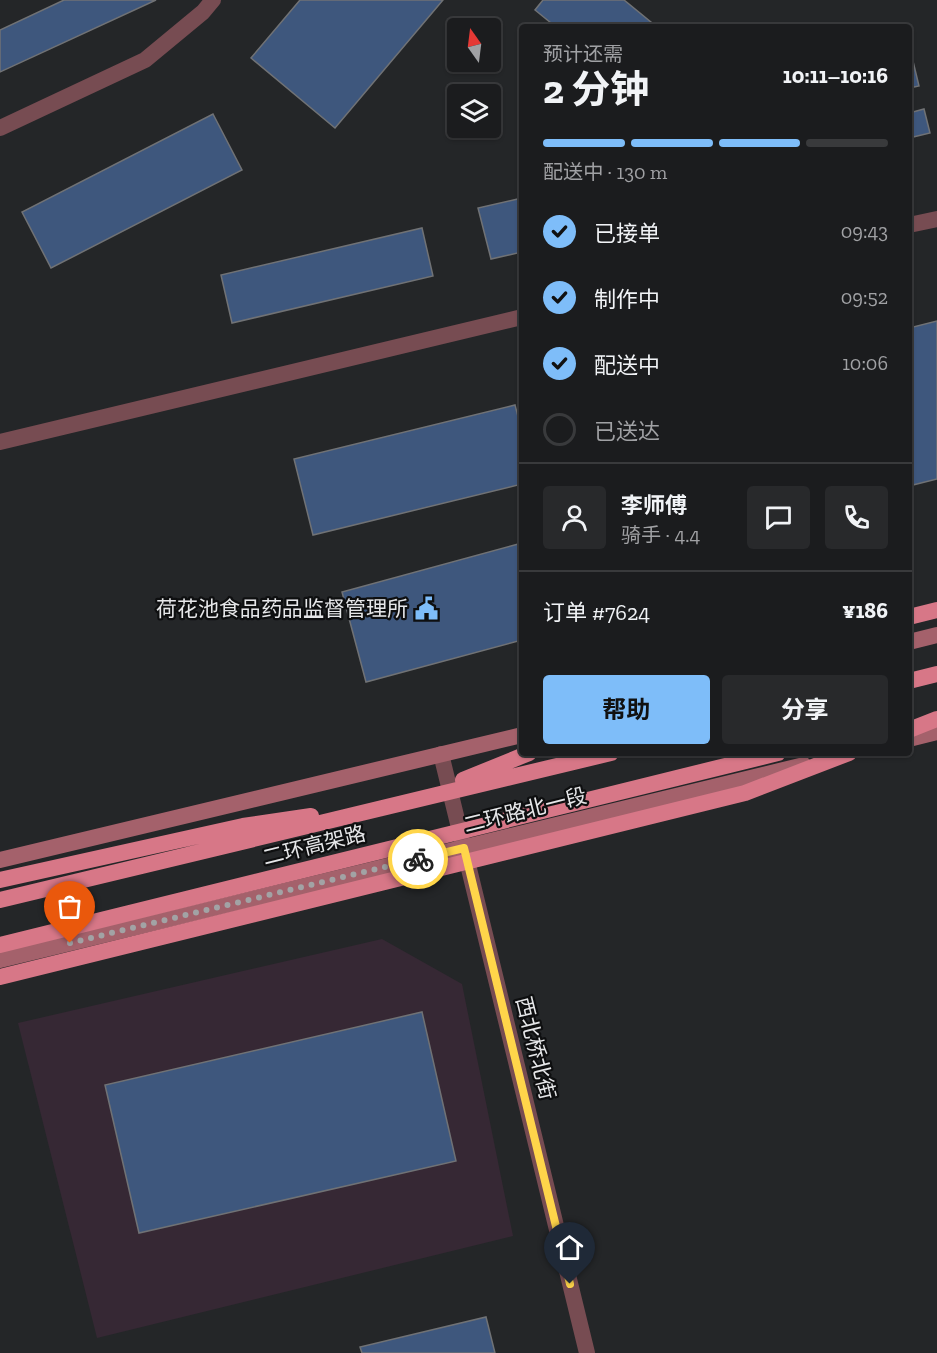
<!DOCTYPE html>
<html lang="zh">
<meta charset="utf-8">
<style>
:root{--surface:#1b1c1e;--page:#28292b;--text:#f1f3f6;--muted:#a0a1a4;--line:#393a3c;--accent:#7ebdf9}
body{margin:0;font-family:"Zilla Slab","Noto Sans SC",serif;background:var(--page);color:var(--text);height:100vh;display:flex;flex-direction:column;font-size:22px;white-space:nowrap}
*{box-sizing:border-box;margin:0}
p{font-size:20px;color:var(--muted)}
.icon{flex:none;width:33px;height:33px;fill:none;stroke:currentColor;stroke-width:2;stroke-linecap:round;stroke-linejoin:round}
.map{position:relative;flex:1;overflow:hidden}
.panel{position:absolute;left:519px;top:24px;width:393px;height:732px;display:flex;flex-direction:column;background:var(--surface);border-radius:6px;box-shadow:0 2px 4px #0004,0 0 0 2px var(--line)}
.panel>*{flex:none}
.needle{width:39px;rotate:346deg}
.tools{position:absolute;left:447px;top:18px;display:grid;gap:12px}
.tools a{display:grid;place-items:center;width:54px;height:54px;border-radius:6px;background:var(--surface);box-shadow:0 2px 4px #0004,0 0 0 2px var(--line);font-size:30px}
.pin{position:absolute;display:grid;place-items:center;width:51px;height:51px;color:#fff;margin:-62px -26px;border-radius:50% 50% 50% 0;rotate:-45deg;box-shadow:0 0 6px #0007}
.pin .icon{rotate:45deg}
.courier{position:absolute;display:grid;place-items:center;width:60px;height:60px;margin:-30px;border:4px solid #ffd54a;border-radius:50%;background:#fff;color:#222;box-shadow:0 2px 8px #0007}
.head em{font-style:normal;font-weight:700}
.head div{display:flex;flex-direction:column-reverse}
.head{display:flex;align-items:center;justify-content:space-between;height:102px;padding:0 24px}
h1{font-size:39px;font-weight:700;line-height:45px}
.bar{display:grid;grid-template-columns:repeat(4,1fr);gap:9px 6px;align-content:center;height:72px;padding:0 24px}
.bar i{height:8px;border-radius:4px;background:var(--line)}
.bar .active{background:var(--accent)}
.bar p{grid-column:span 4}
.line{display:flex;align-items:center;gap:15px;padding:0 24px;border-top:2px solid var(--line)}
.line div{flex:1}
.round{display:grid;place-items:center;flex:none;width:63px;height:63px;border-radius:6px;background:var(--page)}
ol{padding:0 24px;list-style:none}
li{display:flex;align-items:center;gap:18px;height:66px}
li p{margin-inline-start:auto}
li .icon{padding:6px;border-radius:50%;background:var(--accent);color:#111;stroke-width:4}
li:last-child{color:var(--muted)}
li i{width:33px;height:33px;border:3px solid var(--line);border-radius:50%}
.primary-button{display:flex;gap:12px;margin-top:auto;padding:12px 24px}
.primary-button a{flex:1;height:69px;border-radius:6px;background:var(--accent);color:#111;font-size:24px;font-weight:700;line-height:69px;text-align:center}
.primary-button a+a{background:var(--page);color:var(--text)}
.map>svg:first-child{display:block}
.commercial{fill:#362834}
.building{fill:#3e577d;stroke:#707275;stroke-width:1.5}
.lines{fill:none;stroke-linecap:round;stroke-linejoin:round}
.minor{stroke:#774c52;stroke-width:16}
.tertiary{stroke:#774c52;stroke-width:16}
.secondary{stroke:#a4616b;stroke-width:16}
.trunk{stroke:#d77787;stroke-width:16}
.done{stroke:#a2a3a5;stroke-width:6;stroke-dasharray:0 10.8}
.route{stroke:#ffd54a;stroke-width:8}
.labels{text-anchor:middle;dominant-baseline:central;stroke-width:4.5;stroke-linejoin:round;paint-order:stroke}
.poi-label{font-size:21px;fill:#e6e7e9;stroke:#0e0f10;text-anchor:end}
.street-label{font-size:21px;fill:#e6e7e9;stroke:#0e0f10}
</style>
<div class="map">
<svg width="937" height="1353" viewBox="0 0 937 1353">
<rect width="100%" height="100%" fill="#242628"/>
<path class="commercial" d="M382,939l80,45 51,252 -416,102 -79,-315z"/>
<path class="building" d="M64,0h92l-156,72v-42z
M300,0h143l-108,128 -84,-70z
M543,0h81l33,27h-101l-21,-17z
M911,53l8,33 -10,2v-34z
M924,109l6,24 -21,5v-25z
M213,114l29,56 -191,98 -29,-56z
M522,198v54l-31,7 -13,-51z
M422,228l11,48 -201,47 -11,-48z
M937,321v158l-28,7v-158z
M515,405l7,27v52l-209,51 -19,-76z
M522,543v97l-156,42 -24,-90z
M422,1012l34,149 -317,72 -34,-148z
M486,1317l9,36h-133l-2,-6z"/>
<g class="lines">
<path class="minor" d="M0,128l145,-68 58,-48 10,-12
M909,225l28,-6
M0,442l522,-125"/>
<path class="tertiary" d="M441,754l146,599"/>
<path class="secondary" d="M909,642l28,-7
M909,739l28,-7
M0,860l522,-125
M0,960l804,-195"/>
<path class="trunk" d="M909,617l28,-7
M909,681l28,-7
M909,730l28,-11
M463,780l66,-27
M0,880l243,-54 68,-10
M0,900l611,-147
M0,945l778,-192
M0,977l745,-184 104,-40"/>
</g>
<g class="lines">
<path class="done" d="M70,943l348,-84"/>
<path class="route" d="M418,859l46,-11 106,436"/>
</g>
<defs>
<symbol id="civic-bare" viewBox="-9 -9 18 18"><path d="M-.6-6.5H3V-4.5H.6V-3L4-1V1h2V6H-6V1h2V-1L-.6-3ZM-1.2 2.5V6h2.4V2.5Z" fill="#7ebdf9" stroke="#0e0f10" stroke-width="2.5" paint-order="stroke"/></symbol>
</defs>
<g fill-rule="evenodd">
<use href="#civic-bare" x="410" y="592" width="33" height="33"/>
</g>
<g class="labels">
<g class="poi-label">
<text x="408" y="608">荷花池食品药品监督管理所</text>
</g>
<g class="street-label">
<text transform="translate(525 810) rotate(-14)">二环路北一段</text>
<text transform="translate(314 845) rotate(-14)">二环高架路</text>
<text transform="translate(536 1048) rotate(76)">西北桥北街</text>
</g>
</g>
</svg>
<div class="tools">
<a><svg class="needle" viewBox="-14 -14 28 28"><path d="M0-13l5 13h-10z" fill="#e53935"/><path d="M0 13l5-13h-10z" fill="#a0a1a4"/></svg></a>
<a><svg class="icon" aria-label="layers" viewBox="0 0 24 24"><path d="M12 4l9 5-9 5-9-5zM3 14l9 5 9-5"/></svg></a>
</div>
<div class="pin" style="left:70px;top:943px;background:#ea580c"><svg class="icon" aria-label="bag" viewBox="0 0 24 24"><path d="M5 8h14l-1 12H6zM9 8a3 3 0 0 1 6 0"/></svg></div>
<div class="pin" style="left:570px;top:1284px;background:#1f2937"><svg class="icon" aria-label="home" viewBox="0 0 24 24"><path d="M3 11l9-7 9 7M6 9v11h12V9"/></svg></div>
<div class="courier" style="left:418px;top:859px"><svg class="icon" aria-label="bike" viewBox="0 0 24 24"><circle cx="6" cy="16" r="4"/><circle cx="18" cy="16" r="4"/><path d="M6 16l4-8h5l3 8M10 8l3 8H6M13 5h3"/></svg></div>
<section class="panel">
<div class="head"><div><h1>2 分钟</h1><p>预计还需</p></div><em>10:11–10:16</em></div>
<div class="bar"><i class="active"></i><i class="active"></i><i class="active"></i><i></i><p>配送中 · 130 m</p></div>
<ol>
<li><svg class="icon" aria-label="check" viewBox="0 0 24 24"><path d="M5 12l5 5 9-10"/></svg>已接单<p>09:43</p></li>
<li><svg class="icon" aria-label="check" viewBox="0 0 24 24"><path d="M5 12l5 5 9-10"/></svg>制作中<p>09:52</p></li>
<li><svg class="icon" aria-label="check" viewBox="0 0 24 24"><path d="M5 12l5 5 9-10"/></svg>配送中<p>10:06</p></li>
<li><i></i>已送达</li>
</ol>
<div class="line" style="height:108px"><a class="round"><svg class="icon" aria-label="person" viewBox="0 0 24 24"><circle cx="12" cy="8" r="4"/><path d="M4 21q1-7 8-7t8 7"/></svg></a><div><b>李师傅</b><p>骑手 · 4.4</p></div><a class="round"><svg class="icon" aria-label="chat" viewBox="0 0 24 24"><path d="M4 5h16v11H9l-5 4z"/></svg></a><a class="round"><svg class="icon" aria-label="phone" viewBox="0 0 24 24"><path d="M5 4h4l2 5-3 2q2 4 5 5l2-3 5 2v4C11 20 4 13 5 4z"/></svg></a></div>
<div class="line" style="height:78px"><div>订单 #7624</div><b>¥186</b></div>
<div class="primary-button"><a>帮助</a><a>分享</a></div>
</section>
</div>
